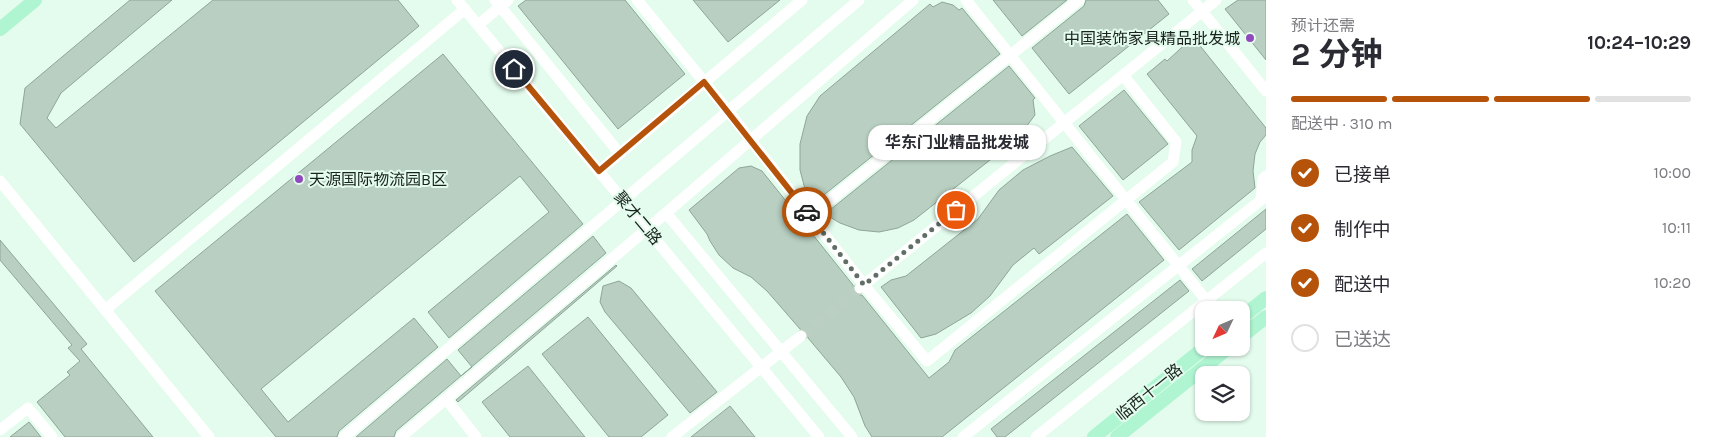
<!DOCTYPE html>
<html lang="zh">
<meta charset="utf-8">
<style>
:root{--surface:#fff;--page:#f7f7f7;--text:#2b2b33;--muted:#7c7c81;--line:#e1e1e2;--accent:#b45309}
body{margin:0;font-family:Karla,"Noto Sans SC",sans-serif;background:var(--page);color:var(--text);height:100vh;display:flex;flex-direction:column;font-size:19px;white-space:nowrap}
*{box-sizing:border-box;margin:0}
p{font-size:16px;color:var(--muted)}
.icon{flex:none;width:28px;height:28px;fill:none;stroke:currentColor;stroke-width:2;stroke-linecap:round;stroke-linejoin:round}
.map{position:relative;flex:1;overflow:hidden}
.sheet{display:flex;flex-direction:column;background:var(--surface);width:450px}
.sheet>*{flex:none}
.needle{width:32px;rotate:226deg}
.fabs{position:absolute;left:1195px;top:301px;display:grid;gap:10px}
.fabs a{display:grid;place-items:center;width:55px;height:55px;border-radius:10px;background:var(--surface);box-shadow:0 1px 4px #0004;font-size:25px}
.pin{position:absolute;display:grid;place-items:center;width:42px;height:42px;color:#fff;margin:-21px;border:2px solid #fff;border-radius:50%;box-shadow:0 1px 5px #0007}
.courier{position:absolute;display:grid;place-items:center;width:50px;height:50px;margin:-25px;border:4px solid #b45309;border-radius:50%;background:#fff;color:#222;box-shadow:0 1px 6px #0007}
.bubble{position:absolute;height:35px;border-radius:15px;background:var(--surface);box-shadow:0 1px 4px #0004;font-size:16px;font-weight:700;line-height:35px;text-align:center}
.overview em{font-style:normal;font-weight:700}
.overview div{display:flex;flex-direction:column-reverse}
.overview{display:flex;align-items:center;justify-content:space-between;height:85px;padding:0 25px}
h1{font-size:32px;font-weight:700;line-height:38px}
.bar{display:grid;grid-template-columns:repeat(4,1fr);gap:8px 5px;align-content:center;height:60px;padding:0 25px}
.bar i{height:6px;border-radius:4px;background:var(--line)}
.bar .current{background:var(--accent)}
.bar p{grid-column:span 4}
ol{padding:0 25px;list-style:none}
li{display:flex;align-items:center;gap:15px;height:55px}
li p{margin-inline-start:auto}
li .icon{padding:5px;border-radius:50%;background:var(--accent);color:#fff;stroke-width:4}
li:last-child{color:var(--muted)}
li i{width:28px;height:28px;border:2px solid var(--line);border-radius:50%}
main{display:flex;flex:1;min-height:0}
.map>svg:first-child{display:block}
.building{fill:#b8cfc1;stroke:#8ea597}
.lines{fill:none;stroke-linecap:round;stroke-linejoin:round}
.minor-tunnel{stroke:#bbd0c3;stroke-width:11;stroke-dasharray:11 5.5;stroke-linecap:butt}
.minor{stroke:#fff;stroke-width:11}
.major{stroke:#b0f5d2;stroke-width:14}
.done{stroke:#606e66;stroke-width:5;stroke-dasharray:0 9}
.route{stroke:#b45309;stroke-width:6}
.poi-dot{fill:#904abe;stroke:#e4fced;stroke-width:2}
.labels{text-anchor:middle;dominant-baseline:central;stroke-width:4;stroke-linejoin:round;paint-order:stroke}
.poi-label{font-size:16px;fill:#19221d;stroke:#e4fced;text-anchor:end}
.street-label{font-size:16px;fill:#19221d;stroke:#e4fced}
</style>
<main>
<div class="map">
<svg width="1266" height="437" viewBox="0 0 1266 437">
<rect width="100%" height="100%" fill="#e4fced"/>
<path class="building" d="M130,0h42l-111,93 -14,25 9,10 157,-128h185l21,26 -285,236 -114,-138 5,-36z
M526,0h99l60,74 -67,55 -100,-123z
M693,0h87l-52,42z
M993,0h74l-45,36z
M1086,0h72l11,14 -100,80 -37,-46 52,-42z
M1238,0h28v60l-41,-51z
M942,2l11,3 6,5 3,-2 38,46 -185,148 -10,-13 -5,-19v-26l7,-28 13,-20 110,-92 3,3z
M1193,37l73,91v7l-6,7 -5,12 -2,17 2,17 -76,62 -40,-48 53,-40v-12l5,-14 -50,-62 18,-15 2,2z
M443,54l140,170 -134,114 -21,-26 121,-100 -29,-36 -259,213 27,33 126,-104 24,29 -99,84 -2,6h-61l-121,-146z
M1009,66l26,32 -2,2 2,15 -9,12 2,3 -114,90 -16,8 -19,4 -20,-2 -19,-7 -15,-9z
M1124,90l44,54 -45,36 -44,-54z
M1072,147l41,49 -74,58 -5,-6 -21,17 -23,31 -19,17 -35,21 -15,4 -40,-51 10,-7 15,-4 72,-57 21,-29 24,-20 27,-14z
M751,166l11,5 91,114 1,7 4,3h4l67,83 20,-16 6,-12 172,-136 37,46 -222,177h-70l-7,-11 -11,-29 -13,-20 -33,-39 -1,-7 -7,-2 -33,-38 -16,-14 -18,-9 -14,-13 -9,-14 -3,-7 -18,-24 50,-42z
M1266,209v20l-64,52 -10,-12z
M593,236l13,17 -210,178 -2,6h-38l91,-78 14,17 11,-9 -14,-17z
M0,240l87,104 -6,5 72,88h-88l-28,-35 33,-27 -3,-3 13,-11 -12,-13 4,-3 -72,-85z
M616,265l1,1 -159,136 -2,-2z
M1180,280l9,11 -184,146h-8l-6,-8z
M619,281l12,7 86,104 -27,21 -85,-101 -5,-10 3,-16z
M588,317l80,98 -27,22h-32l-67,-83z
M528,366l57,71h-75l-28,-35z
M730,406l25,31h-64z
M29,422l12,15h-31z"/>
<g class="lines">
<path class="minor-tunnel" d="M801,336l59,-48"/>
<path class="minor" d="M457,0l362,437
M495,0l125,154
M637,0l91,111 136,174 63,76 246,-199 3,-20 -53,-67
M966,0l248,310
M1193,0l73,91
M478,25l30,-25
M599,171l203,-171
M0,181l209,256
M666,213l186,224
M810,216l269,-216
M860,288l356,-288
M105,310l360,-301
M446,399l30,38
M0,430l28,-22 24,29
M344,437l515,-437
M401,437l265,-224 247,-213
M672,437l129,-101
M963,437l298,-237 2,-21 3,-3
M1036,437l230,-184"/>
<path class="major" d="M0,29l35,-29
M1241,318l25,-20
M1241,337l25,-20
M1094,437l110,-89
M1117,437l111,-89"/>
</g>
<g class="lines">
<path class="done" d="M807,212l57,73 92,-75"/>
<path class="route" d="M514,69l85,102 105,-89 103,130"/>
</g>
<g class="poi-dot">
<circle cx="1250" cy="38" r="5"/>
<circle cx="299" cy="179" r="5"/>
</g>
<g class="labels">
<g class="poi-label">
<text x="1240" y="38">中国装饰家具精品批发城</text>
<text x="309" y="179" text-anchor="start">天源国际物流园B区</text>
</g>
<g class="street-label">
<text transform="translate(638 218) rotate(50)">聚才二路</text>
<text transform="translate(1149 392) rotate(-39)">临西十一路</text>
</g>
</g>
</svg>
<div class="fabs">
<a><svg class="needle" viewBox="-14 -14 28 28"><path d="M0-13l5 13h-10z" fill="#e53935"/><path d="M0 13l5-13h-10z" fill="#7c7c81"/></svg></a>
<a><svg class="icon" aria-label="layers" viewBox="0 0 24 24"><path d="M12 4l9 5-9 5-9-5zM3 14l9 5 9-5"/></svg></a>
</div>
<div class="pin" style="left:956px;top:210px;background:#ea580c"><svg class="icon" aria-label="bag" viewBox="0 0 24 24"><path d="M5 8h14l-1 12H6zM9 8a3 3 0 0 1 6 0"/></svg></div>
<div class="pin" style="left:514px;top:69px;background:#1f2937"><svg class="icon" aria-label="home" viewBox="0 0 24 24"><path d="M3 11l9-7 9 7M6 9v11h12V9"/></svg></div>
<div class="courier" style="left:807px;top:212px"><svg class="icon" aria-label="car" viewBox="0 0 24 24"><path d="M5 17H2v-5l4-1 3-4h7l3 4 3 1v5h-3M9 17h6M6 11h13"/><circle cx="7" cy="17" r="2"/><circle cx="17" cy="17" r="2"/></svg></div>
<div class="bubble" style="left:868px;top:125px;width:178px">华东门业精品批发城</div>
</div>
<section class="sheet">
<div class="overview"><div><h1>2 分钟</h1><p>预计还需</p></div><em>10:24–10:29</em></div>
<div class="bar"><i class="current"></i><i class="current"></i><i class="current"></i><i></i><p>配送中 · 310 m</p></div>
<ol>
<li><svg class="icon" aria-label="check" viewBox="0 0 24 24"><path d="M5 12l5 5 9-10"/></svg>已接单<p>10:00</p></li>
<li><svg class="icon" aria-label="check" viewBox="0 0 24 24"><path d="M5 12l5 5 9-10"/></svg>制作中<p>10:11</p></li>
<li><svg class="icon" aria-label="check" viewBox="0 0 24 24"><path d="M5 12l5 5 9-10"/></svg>配送中<p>10:20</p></li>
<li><i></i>已送达</li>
</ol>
</section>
</main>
